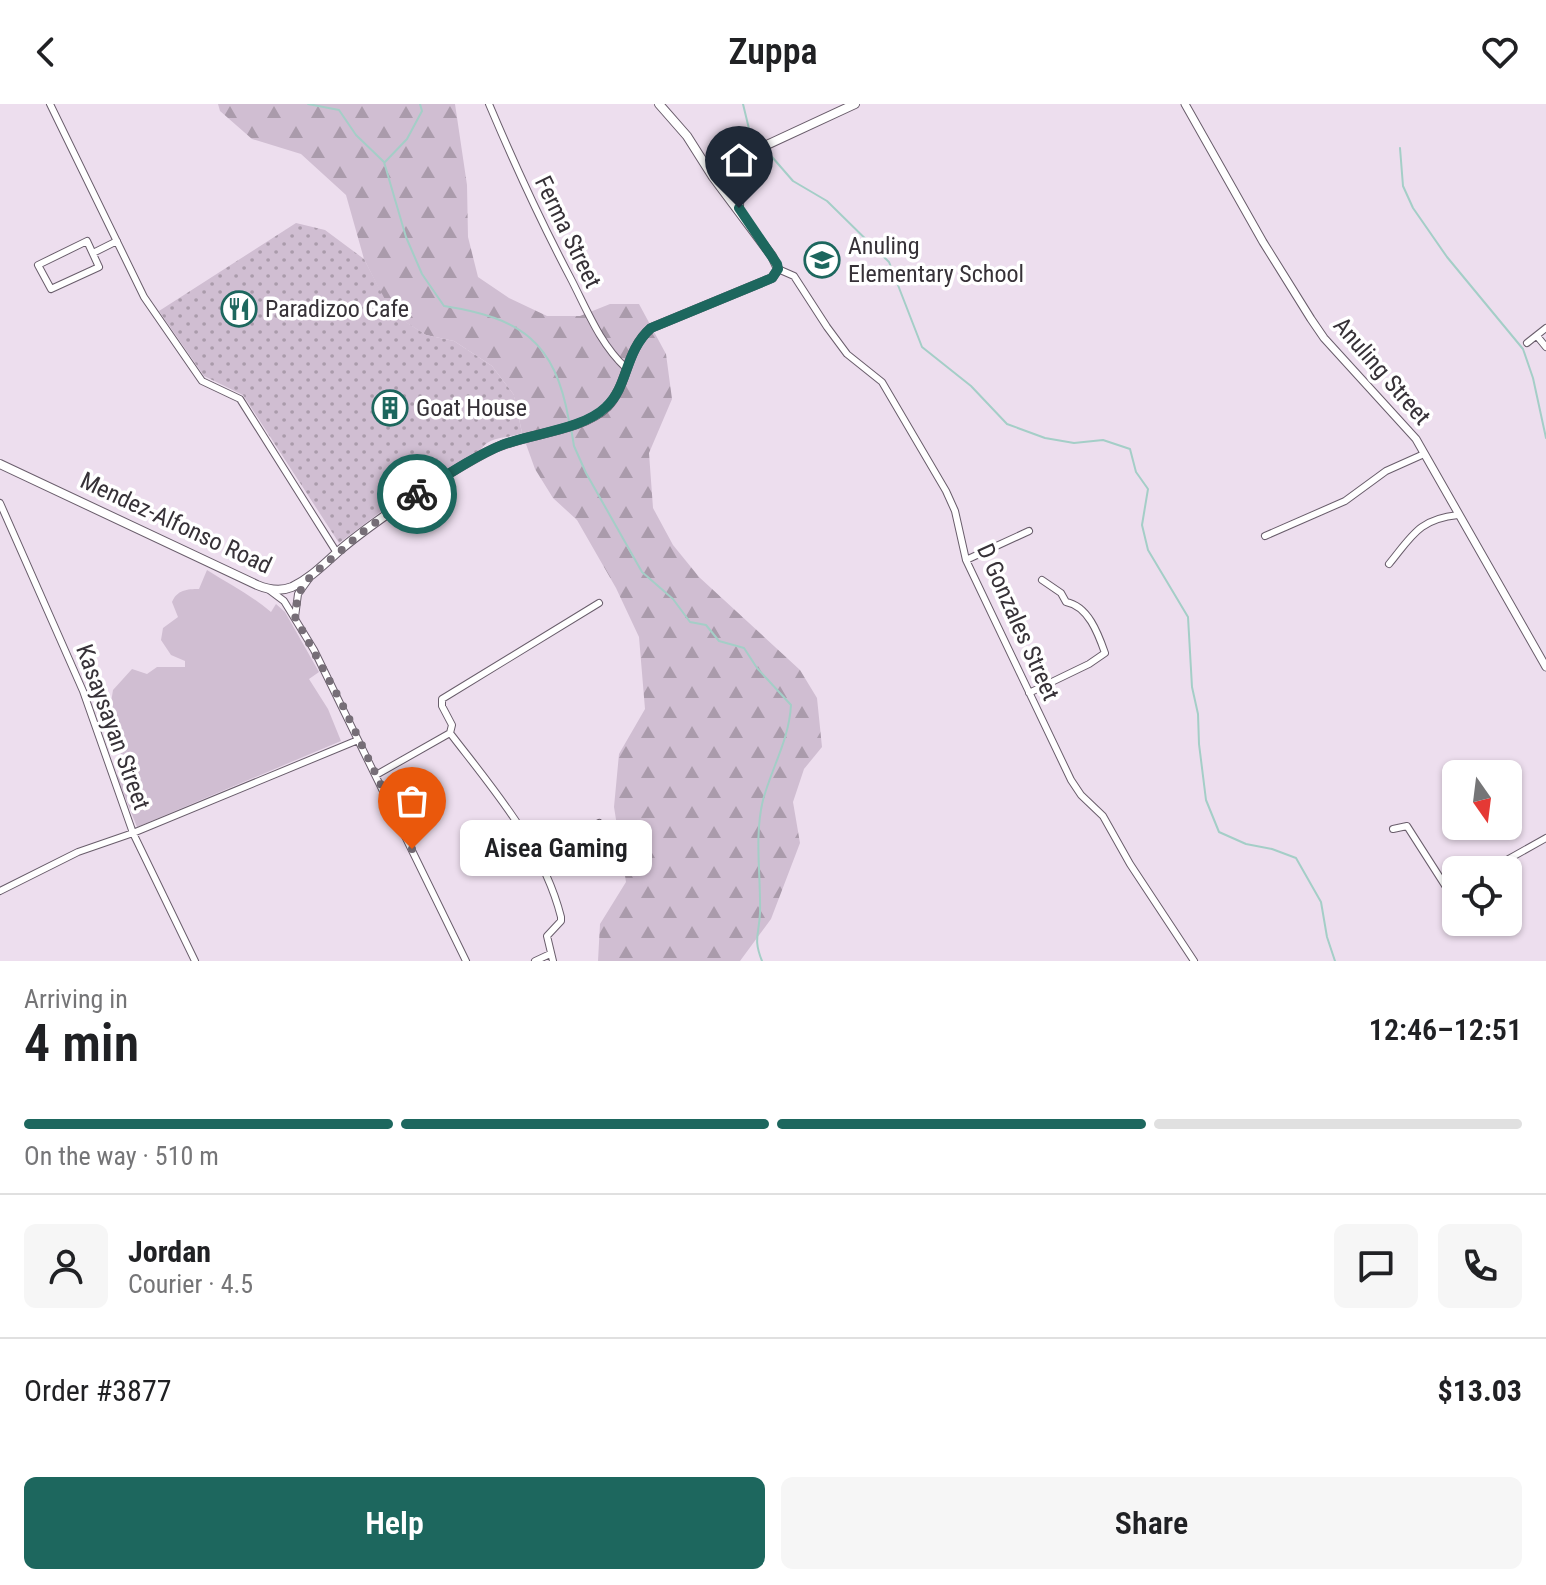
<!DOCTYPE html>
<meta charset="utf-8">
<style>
:root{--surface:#fff;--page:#f6f6f6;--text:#202124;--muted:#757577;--line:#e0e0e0;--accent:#1d675e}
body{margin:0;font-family:"Roboto Condensed",sans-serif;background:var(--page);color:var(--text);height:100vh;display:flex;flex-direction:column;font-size:30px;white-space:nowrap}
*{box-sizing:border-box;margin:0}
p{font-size:26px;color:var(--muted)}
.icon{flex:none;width:44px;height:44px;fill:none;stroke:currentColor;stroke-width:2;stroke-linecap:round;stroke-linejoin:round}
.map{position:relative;height:857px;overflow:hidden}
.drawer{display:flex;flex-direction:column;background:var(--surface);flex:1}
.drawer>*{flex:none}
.needle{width:52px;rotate:166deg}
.tools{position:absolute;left:1442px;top:656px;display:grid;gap:16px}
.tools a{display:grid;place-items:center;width:80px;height:80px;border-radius:12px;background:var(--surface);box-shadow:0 2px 6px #0004;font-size:40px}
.pin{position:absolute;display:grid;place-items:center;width:68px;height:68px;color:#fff;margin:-82px -34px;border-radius:50% 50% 50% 0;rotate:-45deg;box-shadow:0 0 8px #0007}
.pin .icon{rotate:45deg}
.courier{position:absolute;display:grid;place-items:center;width:80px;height:80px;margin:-40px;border:6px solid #1d675e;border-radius:50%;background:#fff;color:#222;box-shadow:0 2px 10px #0007}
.bubble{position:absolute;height:56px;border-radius:12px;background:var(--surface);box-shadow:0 2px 6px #0004;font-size:26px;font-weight:600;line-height:56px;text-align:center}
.head em{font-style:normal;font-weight:600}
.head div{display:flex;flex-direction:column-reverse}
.head{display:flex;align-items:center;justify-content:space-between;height:136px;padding:0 24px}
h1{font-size:52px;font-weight:600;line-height:60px}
.bar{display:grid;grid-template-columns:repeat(4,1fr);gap:12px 8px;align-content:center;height:96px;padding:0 24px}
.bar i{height:10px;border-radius:6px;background:var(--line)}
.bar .current{background:var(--accent)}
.bar p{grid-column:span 4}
.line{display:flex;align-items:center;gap:20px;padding:0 24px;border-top:2px solid var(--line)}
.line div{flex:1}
.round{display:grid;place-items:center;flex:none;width:84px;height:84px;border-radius:12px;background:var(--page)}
.button{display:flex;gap:16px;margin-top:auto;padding:16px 24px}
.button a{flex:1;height:92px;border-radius:12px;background:var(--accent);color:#fff;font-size:32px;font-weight:600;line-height:92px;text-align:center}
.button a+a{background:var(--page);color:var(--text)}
header{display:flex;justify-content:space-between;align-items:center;height:104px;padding:0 24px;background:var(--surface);font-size:36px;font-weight:600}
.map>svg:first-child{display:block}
.forest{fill:url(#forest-firs)}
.park{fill:url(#park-dots)}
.garden{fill:#d0bed2}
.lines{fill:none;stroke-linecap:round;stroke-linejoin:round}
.stream{stroke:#a4cec7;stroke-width:2}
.minor-casing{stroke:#695d6b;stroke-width:8}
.tertiary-casing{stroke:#695d6b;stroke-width:9}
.secondary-casing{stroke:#695d6b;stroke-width:10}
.minor{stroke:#fff;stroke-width:6}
.tertiary{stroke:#fff;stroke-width:7}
.secondary{stroke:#fff;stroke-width:8}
.done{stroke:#766e77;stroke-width:8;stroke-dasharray:0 14.4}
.route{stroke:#1d675e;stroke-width:10}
.labels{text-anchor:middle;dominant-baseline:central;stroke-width:7;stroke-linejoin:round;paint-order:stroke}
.street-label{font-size:24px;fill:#363137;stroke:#fff}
.poi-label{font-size:24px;fill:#363137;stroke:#fff;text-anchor:start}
</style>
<header><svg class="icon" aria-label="back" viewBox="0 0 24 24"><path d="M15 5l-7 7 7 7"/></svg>Zuppa<svg class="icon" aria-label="heart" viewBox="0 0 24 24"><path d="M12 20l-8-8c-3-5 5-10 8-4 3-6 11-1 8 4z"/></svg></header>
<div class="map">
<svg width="1546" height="857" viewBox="0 0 1546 857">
<defs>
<pattern id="forest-firs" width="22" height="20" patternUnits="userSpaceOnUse" patternTransform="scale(2)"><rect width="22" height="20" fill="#d0bed2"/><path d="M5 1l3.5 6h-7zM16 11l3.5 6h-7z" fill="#aa9bab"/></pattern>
<pattern id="park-dots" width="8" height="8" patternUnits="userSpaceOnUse" patternTransform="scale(2)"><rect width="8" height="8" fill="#d0bed2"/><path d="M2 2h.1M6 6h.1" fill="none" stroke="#aa9bab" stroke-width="1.8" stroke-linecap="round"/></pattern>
</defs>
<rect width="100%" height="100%" fill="#eddeee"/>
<path class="forest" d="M218,0h237l12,81 1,52 10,40 31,21 38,18h33l30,-12h29l27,50 6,45 -23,54 4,55 20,37 26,32 101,93 17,28 5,49 -18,22 -11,33 7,41 -29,76 -31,42h-142l2,-37 26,-42 -12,-75 5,-53 26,-45 -6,-72 -23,-49 -39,-68 -24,-22 -18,-29 -13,-36 -8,-38 -22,-29 -38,-25 -28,-6 -35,-22 -27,-54 -18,-64 -45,-41 -49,-15 -32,-28z"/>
<path class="park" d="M296,119l29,7 39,29 28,54 34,22 28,6 38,25 22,29 8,38c-15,6 -33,2 -42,18l-89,53 -52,39 -96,-148 -39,-19 -45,-65z"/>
<path class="garden" d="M207,466c22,14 44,25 64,42l5,-8 9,8 34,60 -10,7 19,30 13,32 -204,86 -20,-50 6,-19 -16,-30 6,-38 19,-21 15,5 10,-7h28v-6l-14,-6 -10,-15 2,-12 15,-11 -6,-15c5,-12 15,-13 27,-13z"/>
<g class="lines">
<path class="stream" d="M308,0l31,6 17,25 28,27 22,75 16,37 22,32c77,12 111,35 125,115
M743,0l7,29 12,12
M1400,44l3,38 10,22 34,49 76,92 10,29 13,60
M766,46l27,31 34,20 62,61 33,85 49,39 36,38 38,14 29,5 29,-3 27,9 6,23 12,17 -6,36 6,25 40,67 4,70 6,27 1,30 7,56 13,32 27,12 26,5 24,9 25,44 6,35 8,24
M385,58l22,-23 15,-28 -2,-7
M571,324l3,18 12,27 56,99 31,27 17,23 16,3 13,16 25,7 13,20 34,37c-2,35 -19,62 -28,95 -9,37 -2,75 -3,113 -1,22 -7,26 2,48"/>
<defs>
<path id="minor" d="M50,0l94,193 58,84 38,18 97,154
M489,0c25,59 52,118 82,175 16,31 29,65 55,89
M87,137l12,26 -48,22 -13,-24z
M93,149l24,-12
M778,165l16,7 33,51 20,27 35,28 64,109 9,20 11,49 105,220 10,15 22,21 27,48 64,97
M1537,232l9,11
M1527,239l19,-15
M0,399l83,188 50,142 62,128
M1265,432l80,-35 41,-30 38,-17
M966,456l63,-29
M1389,460c23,-28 30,-45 69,-49
M268,485l16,12 30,49 152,311
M295,513l3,-23 10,-14
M1029,589l60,-29 16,-11c-7,-20 -17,-47 -39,-51l-5,-9 -19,-13
M450,629l2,-8 -10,-19v-7l157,-96
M376,671l74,-42c43,56 93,113 111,184v4l-14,15 6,25
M1393,725l14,-3 39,61 3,3 7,-1
M538,753l61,-34
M1489,766l57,-32
M0,787l78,-39 55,-19 225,-93
M535,857l15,-7"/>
<path id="tertiary" d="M1185,0l78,138 48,77 13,19 92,101 130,228"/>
<path id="secondary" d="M715,73l11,3 14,-6
M739,103l1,-33 16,-24 99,-46
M0,360l257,121c12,5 23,7 35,2 19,-9 33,-24 48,-37 22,-19 46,-35 69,-51 27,-17 55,-36 84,-50 33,-16 88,-17 114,-42 22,-23 17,-55 44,-79l121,-50 6,-9 -6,-13 -59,-79 -26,-41 -28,-32"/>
</defs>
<use href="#minor" class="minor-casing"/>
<use href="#tertiary" class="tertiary-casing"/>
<use href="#secondary" class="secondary-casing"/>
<use href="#minor" class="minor"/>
<use href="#tertiary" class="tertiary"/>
<use href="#secondary" class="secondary"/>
</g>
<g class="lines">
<path class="done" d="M412,745l-71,-147 -46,-85 3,-23 12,-17 55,-47 52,-36"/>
<path class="route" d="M417,390c27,-17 56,-37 85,-49 31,-12 80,-15 104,-38 23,-21 18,-55 45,-79l121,-50 6,-9 -1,-5 -38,-56"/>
</g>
<defs>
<symbol id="school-ring" viewBox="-11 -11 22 22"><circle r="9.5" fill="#fff" stroke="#1d675e" stroke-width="1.5"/><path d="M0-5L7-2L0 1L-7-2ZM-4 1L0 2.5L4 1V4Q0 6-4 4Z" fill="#1d675e"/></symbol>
<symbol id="restaurant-ring" viewBox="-11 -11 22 22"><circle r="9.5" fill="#fff" stroke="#1d675e" stroke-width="1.5"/><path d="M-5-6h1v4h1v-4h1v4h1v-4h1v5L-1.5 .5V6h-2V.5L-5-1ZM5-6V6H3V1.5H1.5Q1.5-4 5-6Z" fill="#1d675e"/></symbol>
<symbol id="building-ring" viewBox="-11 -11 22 22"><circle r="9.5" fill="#fff" stroke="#1d675e" stroke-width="1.5"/><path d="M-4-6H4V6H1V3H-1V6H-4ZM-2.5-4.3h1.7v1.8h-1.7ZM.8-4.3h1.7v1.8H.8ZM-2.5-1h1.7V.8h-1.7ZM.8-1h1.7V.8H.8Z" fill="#1d675e"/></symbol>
</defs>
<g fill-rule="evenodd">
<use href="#school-ring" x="802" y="136" width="40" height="40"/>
<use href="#restaurant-ring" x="219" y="185" width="40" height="40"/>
<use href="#building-ring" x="370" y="284" width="40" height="40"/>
</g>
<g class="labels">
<g class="street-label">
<text transform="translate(568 128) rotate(64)">Ferma Street</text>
<text transform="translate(1382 267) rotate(49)">Anuling Street</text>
<text transform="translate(176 419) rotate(25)">Mendez-Alfonso Road</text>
<text transform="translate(1018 518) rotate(66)">D Gonzales Street</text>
<text transform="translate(113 623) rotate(70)">Kasaysayan Street</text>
</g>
<g class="poi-label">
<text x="848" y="142">Anuling<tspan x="848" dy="28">Elementary School</tspan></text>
<text x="265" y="205">Paradizoo Cafe</text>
<text x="416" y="304">Goat House</text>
</g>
</g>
</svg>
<div class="tools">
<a><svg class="needle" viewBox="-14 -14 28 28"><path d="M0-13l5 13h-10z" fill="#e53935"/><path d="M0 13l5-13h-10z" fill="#757577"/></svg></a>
<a><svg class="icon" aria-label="locate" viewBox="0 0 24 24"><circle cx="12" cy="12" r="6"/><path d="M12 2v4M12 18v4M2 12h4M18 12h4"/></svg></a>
</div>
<div class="pin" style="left:412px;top:745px;background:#ea580c"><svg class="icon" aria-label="bag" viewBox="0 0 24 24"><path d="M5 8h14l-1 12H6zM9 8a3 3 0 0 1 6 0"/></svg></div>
<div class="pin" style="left:739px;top:104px;background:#1f2937"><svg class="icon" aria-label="home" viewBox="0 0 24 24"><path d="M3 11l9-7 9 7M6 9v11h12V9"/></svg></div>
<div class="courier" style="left:417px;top:390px"><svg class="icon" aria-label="bike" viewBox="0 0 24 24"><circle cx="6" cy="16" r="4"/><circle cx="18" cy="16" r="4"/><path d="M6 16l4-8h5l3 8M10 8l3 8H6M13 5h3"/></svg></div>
<div class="bubble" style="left:460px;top:716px;width:192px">Aisea Gaming</div>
</div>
<section class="drawer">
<div class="head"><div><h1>4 min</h1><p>Arriving in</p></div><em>12:46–12:51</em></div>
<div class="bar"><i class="current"></i><i class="current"></i><i class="current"></i><i></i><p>On the way · 510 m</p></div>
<div class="line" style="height:144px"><a class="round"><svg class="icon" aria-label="person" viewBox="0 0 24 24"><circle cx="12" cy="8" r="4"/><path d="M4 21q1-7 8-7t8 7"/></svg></a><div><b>Jordan</b><p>Courier · 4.5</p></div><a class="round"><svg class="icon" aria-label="chat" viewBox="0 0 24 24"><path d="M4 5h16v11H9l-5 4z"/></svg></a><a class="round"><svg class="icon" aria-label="phone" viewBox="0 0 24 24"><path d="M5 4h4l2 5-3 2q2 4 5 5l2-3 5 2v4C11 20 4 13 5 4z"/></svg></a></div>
<div class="line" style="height:104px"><div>Order #3877</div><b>$13.03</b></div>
<div class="button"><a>Help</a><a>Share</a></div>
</section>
